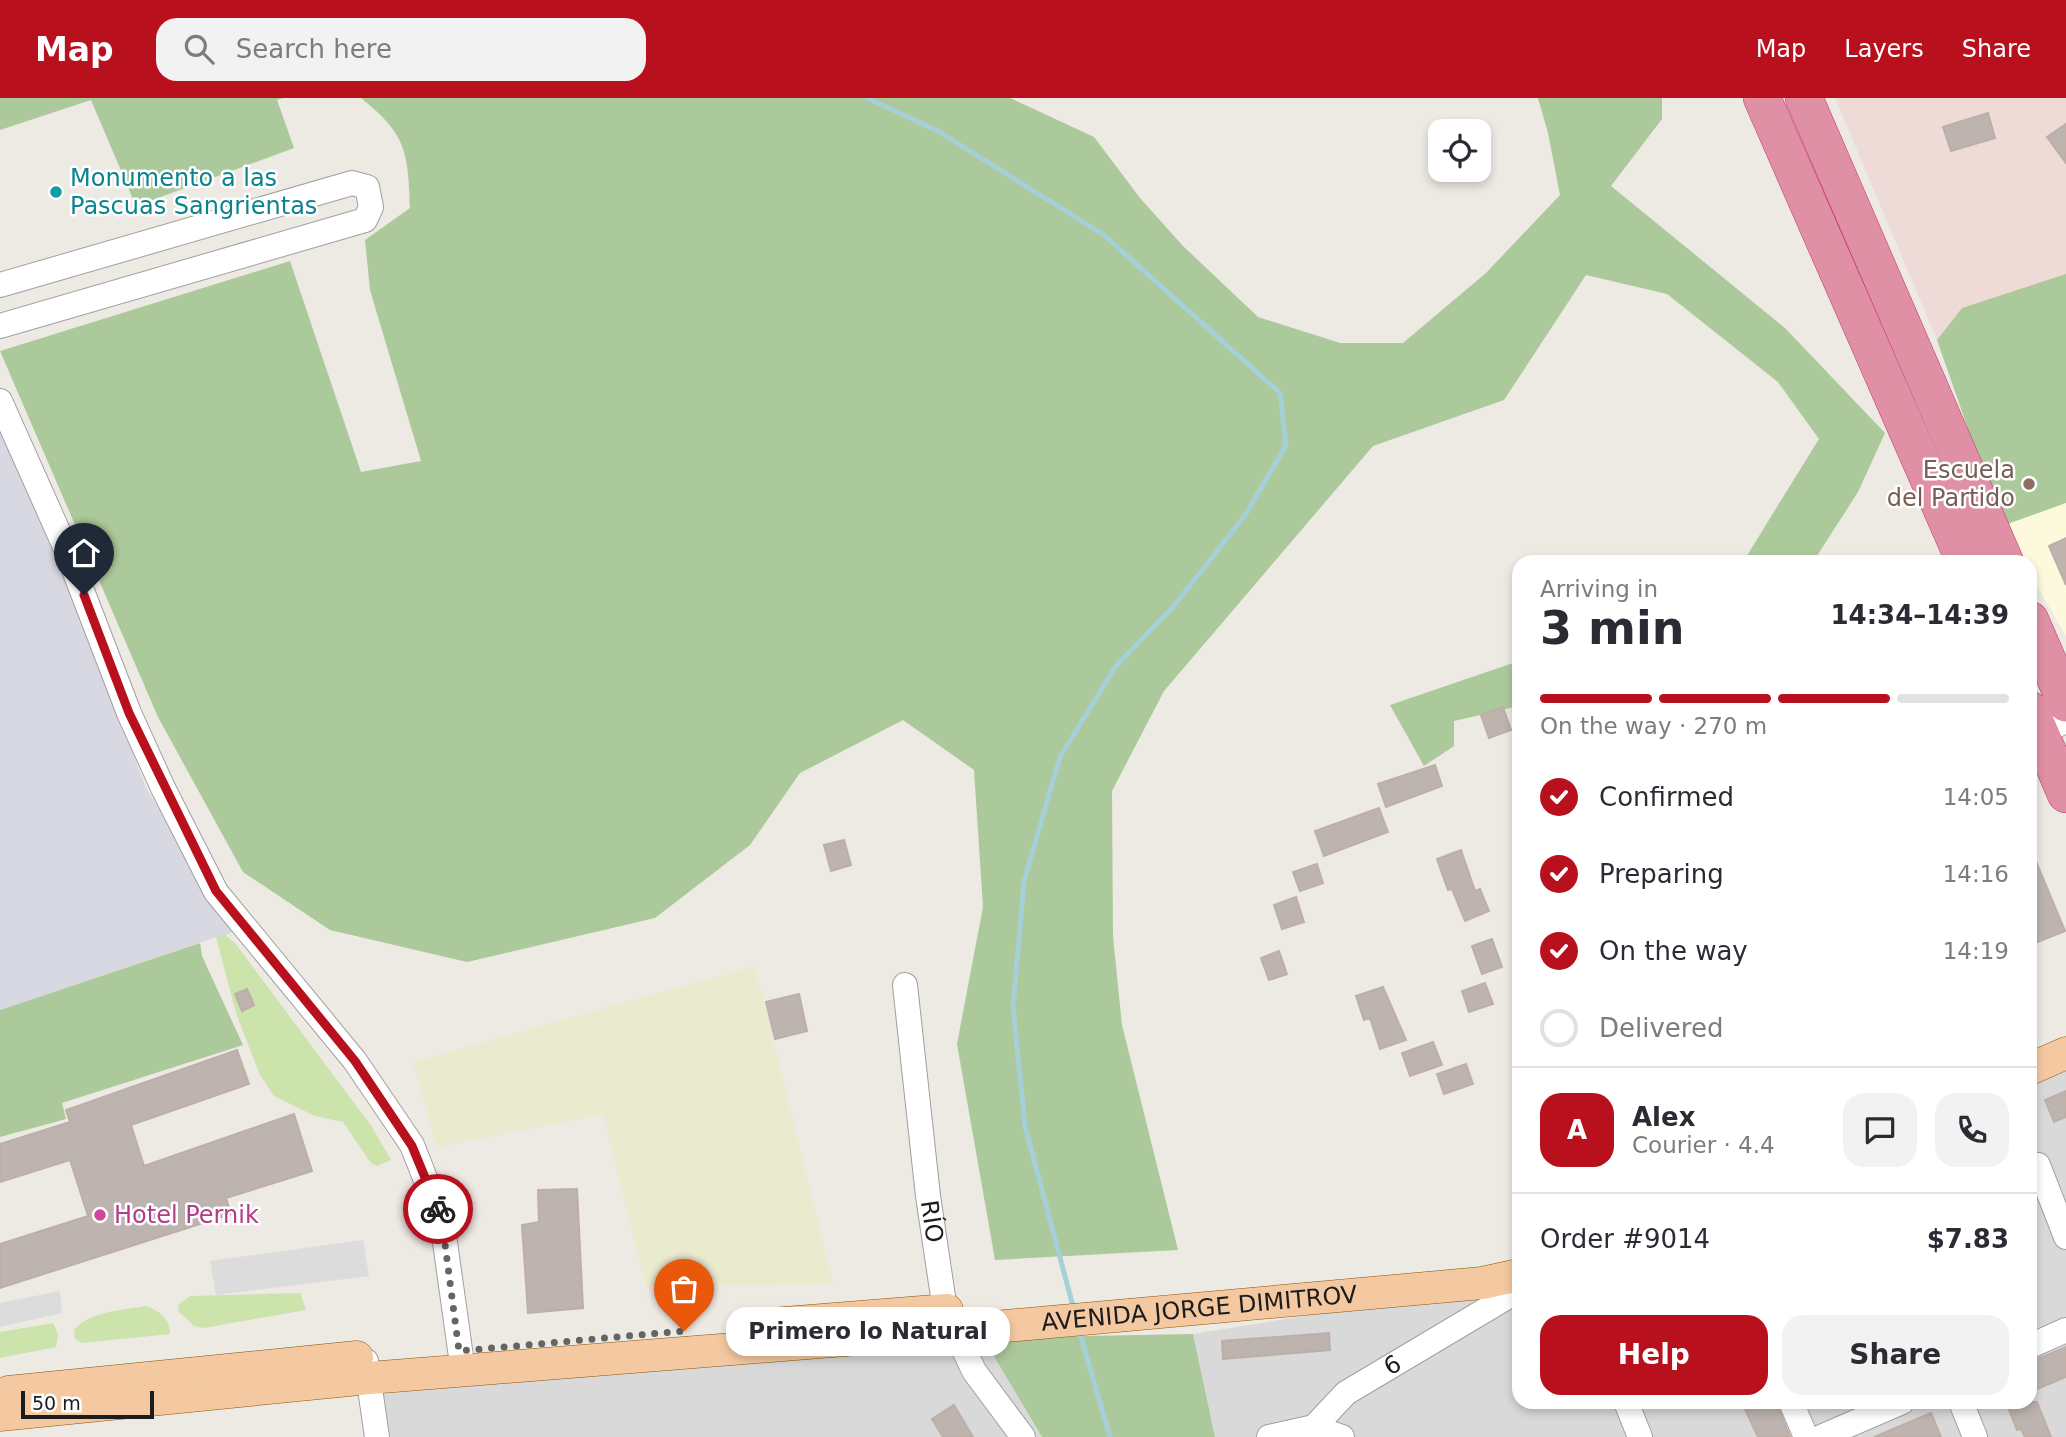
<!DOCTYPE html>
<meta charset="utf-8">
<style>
:root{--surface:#fff;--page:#f2f2f3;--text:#2b2b33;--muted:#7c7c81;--line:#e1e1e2;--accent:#b9101e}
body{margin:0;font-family:"DejaVu Sans",sans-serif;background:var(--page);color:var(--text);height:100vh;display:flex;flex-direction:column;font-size:26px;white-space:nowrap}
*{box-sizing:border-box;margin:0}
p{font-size:23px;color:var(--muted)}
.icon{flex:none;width:38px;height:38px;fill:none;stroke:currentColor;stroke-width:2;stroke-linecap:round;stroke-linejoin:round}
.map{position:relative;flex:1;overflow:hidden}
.panel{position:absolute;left:1512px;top:457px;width:525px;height:854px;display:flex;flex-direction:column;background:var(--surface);border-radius:21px;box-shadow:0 4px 10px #0003}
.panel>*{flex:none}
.buttons{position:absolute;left:1428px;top:21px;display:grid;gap:14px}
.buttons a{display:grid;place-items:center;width:63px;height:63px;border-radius:14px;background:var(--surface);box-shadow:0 4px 10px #0003;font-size:35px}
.scale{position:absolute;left:21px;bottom:18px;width:133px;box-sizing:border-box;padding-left:7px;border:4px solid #1c1c1c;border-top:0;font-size:19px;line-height:24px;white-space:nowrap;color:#1c1c1c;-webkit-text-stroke:5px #fff;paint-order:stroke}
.pin{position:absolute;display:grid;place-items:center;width:60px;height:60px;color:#fff;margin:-72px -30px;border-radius:50% 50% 50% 0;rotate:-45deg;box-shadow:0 0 7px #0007}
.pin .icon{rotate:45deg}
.courier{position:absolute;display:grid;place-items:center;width:70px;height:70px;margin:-35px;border:5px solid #b9101e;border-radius:50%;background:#fff;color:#222;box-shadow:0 2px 9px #0007}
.bubble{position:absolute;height:49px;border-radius:21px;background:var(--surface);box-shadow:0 4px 10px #0003;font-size:23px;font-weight:800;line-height:49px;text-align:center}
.headline em{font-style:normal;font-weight:800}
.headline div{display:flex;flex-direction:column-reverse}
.headline{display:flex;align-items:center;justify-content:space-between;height:119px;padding:0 28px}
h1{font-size:46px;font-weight:800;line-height:52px}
.bar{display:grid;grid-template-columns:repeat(4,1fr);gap:10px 7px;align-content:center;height:84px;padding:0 28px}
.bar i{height:9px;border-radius:5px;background:var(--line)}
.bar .selected{background:var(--accent)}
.bar p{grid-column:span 4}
.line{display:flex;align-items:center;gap:18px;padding:0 28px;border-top:2px solid var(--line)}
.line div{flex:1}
.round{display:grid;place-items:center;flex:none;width:74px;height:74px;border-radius:21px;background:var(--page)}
ol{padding:0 28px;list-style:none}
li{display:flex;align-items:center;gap:21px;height:77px}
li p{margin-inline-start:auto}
li .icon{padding:7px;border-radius:50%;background:var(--accent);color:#fff;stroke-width:4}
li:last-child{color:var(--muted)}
li i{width:38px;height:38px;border:4px solid var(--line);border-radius:50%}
.primary-button{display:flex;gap:14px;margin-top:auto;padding:14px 28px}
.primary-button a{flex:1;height:80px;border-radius:21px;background:var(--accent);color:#fff;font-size:28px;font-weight:800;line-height:80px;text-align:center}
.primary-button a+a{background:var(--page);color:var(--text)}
header{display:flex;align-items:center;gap:42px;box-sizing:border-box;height:98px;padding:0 35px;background:var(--accent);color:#fff}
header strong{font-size:33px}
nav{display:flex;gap:38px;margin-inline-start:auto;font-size:24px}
.search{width:490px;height:63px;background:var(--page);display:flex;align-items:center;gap:18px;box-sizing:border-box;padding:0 24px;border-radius:21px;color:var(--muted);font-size:26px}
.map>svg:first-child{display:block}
.residential{fill:#dad9d9}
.education{fill:#fcf9dd}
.military{fill:#eedbd7}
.farmland{fill:#eaeacf}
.grass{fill:#cce3ac}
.forest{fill:#acc99b}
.parking{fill:#dcdcdc}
.plaza{fill:#d7d8e2}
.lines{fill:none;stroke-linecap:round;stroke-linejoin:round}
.stream{stroke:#a6d0d7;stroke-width:5}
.building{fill:#bdb4b0;stroke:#bdafa6;stroke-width:2}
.minor-casing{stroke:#a0a0a0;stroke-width:26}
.major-casing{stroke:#89550c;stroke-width:33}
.highway-casing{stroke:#c93272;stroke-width:38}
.minor{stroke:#fff;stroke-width:24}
.major{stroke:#f4c9a1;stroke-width:32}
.highway{stroke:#df90a5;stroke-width:37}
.done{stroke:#656462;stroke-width:7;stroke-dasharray:0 12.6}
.route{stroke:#b9101e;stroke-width:9}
.culture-dot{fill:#0f9aa8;stroke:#fff;stroke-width:2.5}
.education-dot{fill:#8d6e63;stroke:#fff;stroke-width:2.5}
.hotel-dot{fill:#d1479c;stroke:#fff;stroke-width:2.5}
.labels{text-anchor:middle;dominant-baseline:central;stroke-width:5;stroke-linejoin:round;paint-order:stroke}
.culture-label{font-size:24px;fill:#0d838f;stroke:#fff;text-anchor:start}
.education-label{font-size:24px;fill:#785e54;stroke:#fff;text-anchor:end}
.hotel-label{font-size:24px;fill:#b23c85;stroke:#fff;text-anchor:start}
.street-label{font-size:24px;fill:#1c1c1c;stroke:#fff}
</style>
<header>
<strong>Map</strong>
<div class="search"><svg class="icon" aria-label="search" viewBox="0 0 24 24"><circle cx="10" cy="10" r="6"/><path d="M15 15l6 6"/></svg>Search here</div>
<nav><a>Map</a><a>Layers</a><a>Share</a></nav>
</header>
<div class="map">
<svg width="2066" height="1339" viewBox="0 0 2066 1339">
<rect width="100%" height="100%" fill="#ede9e3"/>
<path class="residential" d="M2066,970v369h-851l-22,-103 326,-53v121h511v-320z
M983,1240l59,99h-657l-2,-43z"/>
<path class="education" d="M2066,288v250l-36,-62v-12h-7l-21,-36z"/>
<path class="military" d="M1835,0h231v236l-129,6z"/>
<path class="farmland" d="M755,868l78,318 -187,3 -43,-173 -166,33 -24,-85z"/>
<path class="grass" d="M0,534l107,64 39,93 47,76 46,64 -14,6 10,8 137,184 19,33 -14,6 -6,-3 -28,-41 -28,-6 -41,-20 -14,-21 -24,-62 -20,-76 -216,73z
M300,1195l6,17 -103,18 -9,-2 -16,-15 1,-7 11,-8z
M146,1208c13,5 24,12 24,28l-88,9 -7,-4 -1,-9c16,-19 49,-20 72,-24z
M53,1225l5,11 -2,13 -56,11v-26z"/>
<path class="forest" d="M0,0h283l-6,2 17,48 -158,58 -45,-106 -91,30z
M361,0h649l84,39 46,61 43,48 75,71 82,26h63l83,-70 74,-78 -12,-62 -10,-35h124v21l-51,67 174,142 100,105 -27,59 -45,70h-70l76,-123 -41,-57 -111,-88 -81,-19 -82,125 -131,46 -209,245 -52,100 1,146 9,88 56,225 -183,10 -38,-216 26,-137 -9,-137 -71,-50 -103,53 -50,72 -95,73 -188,44 -137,-32 -87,-58 -85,-155 -158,-366 290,-90 71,211 60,-11 -51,-171 -5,-50 45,-32c-2,-56 -3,-73 -49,-110z
M2066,176v229l-64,23 -65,-186 25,-32z
M1519,563v45l-65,15v25l-30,20 -34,-61z
M200,845l2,13 41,89 -181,58 4,16 -66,18v-127z
M1193,1236l22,103h-173l-59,-99z"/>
<path class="parking" d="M363,1142l6,36 -153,19 -6,-34z
M60,1193l2,22 -62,14v-24z"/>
<path class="plaza" d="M0,302l146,388 47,77 46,64 -239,81z"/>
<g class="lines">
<path class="stream" d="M867,0l71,33 166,104 176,158 6,52 -40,69 -73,93 -58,60 -55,90 -36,124 -11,126 12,119 49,184
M1079,1232l31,107"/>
</g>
<path class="building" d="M1988,15l7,25 -44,13 -8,-24z
M2066,26v39l-19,-26z
M2066,440v47l-17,-39z
M1503,609l8,23 -22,8 -8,-23z
M1435,667l7,21 -56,21 -8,-23z
M1379,710l9,24 -64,24 -9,-25z
M844,742l7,25 -20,6 -7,-26z
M2030,749l35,84 -35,14z
M1461,752l14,41 5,-2 9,22 -24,10 -13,-32 -4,1 -11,-31z
M1317,766l6,19 -23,8 -7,-19z
M1296,799l8,25 -22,7 -8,-24z
M1492,841l10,28 -20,7 -10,-28z
M1279,853l8,23 -18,6 -8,-22z
M1485,885l8,21 -24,8 -7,-21z
M1383,889l23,53 -26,9 -10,-31 -6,2 -8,-24z
M247,891l7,16 -12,6 -7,-17z
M799,896l8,37 -32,8 -9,-37z
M1433,944l9,23 -32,11 -8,-23z
M237,952l12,34 -118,41 13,41 150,-52 18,57 -86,27 5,16 -231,74v-44l88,-28 -18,-56 -70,22v-38l70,-22 -4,-12z
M1466,966l7,20 -29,10 -7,-20z
M2066,993v26l-12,5 -9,-22z
M577,1091l6,119 -55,5 -6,-88 17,-3 -1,-32z
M1329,1235l1,17 -107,9 -1,-18z
M2066,1249v30l-36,15v-30z
M1756,1304h20l14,35h-32l-14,-30z
M2006,1304h31l14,35h-26l-4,-8 -4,1z
M954,1307l19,32h-30l-11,-18z
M1931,1315l10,24h-67z"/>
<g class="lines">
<defs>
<g id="minor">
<path d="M0,187l352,-102 15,4 4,20 -6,13 -365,106"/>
<path d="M0,303l66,148 63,164 34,75 53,104 139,169 57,84 30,76 21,150"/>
<path d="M2040,635l26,-12"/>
<path id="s1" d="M905,887l23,211 17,114 29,61 49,66"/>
<path d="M2038,1067l28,72"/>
<path d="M2030,1248l36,-16"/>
<path d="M366,1263l11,76"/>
<path d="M1626,1304l14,35"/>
<path d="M1791,1304l15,35"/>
<path d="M1961,1304l14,35"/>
<path d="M1314,1329l28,10"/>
<path id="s2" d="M1269,1339l45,-10 32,-34 173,-103"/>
<path d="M1821,1339l81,-35"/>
</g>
<g id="major">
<path d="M2030,971l36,-16"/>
<path d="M747,1228l200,-16"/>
<path d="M8,1294l349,-35"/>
<path id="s3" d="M0,1317l369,-37 526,-42 587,-53 37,-8"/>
</g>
<path id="highway" d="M1762,0l203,464
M1804,0l201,464
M2030,522l36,83
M2030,612l36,84"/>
</defs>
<use href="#minor" class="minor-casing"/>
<use href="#major" class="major-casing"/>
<use href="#highway" class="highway-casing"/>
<use href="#minor" class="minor"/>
<use href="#major" class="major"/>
<use href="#highway" class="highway"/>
</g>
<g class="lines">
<path class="done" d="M438,1111l4,12 17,130 225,-20"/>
<path class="route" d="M84,497l45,118 87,178 139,170 57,85 26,63"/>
</g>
<circle class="culture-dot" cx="56" cy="94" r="7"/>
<circle class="education-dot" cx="2029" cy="386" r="7"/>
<circle class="hotel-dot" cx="100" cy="1117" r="7"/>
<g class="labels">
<g class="culture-label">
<text x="70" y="80">Monumento a las<tspan x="70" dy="28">Pascuas Sangrientas</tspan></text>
</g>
<g class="education-label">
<text x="2015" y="372">Escuela<tspan x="2015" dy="28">del Partido</tspan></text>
</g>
<g class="hotel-label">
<text x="114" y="1117">Hotel Pernik</text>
</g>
<g class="street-label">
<text stroke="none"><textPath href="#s1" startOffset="238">RÍO</textPath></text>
<text stroke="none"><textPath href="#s3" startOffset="1204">AVENIDA JORGE DIMITROV</textPath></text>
<text stroke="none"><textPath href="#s2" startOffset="147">6</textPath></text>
</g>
</g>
</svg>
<div class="buttons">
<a><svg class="icon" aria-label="locate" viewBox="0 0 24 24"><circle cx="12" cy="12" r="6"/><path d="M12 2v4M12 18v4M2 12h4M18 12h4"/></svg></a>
</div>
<div class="scale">50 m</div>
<div class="pin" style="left:684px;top:1233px;background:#ea580c"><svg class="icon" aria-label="bag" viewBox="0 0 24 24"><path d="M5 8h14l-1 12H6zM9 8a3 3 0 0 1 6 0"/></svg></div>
<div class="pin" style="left:84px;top:497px;background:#1f2937"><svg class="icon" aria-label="home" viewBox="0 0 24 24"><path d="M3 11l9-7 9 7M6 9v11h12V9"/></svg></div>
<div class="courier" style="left:438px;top:1111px"><svg class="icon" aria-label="bike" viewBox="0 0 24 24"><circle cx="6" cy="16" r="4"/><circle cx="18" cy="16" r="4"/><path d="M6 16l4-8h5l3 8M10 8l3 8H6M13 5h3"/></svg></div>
<div class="bubble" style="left:726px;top:1209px;width:284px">Primero lo Natural</div>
<section class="panel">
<div class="headline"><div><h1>3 min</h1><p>Arriving in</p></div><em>14:34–14:39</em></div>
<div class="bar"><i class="selected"></i><i class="selected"></i><i class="selected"></i><i></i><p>On the way · 270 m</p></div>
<ol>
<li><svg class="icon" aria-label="check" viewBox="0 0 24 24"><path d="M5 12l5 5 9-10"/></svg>Confirmed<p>14:05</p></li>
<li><svg class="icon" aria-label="check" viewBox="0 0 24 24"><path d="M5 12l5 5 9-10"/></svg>Preparing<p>14:16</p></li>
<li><svg class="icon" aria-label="check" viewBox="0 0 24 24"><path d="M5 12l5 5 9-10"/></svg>On the way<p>14:19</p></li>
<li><i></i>Delivered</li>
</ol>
<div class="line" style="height:126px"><b class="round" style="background:var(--accent);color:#fff">A</b><div><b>Alex</b><p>Courier · 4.4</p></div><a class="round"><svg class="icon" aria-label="chat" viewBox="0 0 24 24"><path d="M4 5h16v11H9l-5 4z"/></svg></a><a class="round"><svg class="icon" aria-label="phone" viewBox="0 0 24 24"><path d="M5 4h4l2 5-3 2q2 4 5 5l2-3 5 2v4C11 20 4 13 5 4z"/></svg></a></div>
<div class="line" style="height:91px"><div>Order #9014</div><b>$7.83</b></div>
<div class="primary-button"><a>Help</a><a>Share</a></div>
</section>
</div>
